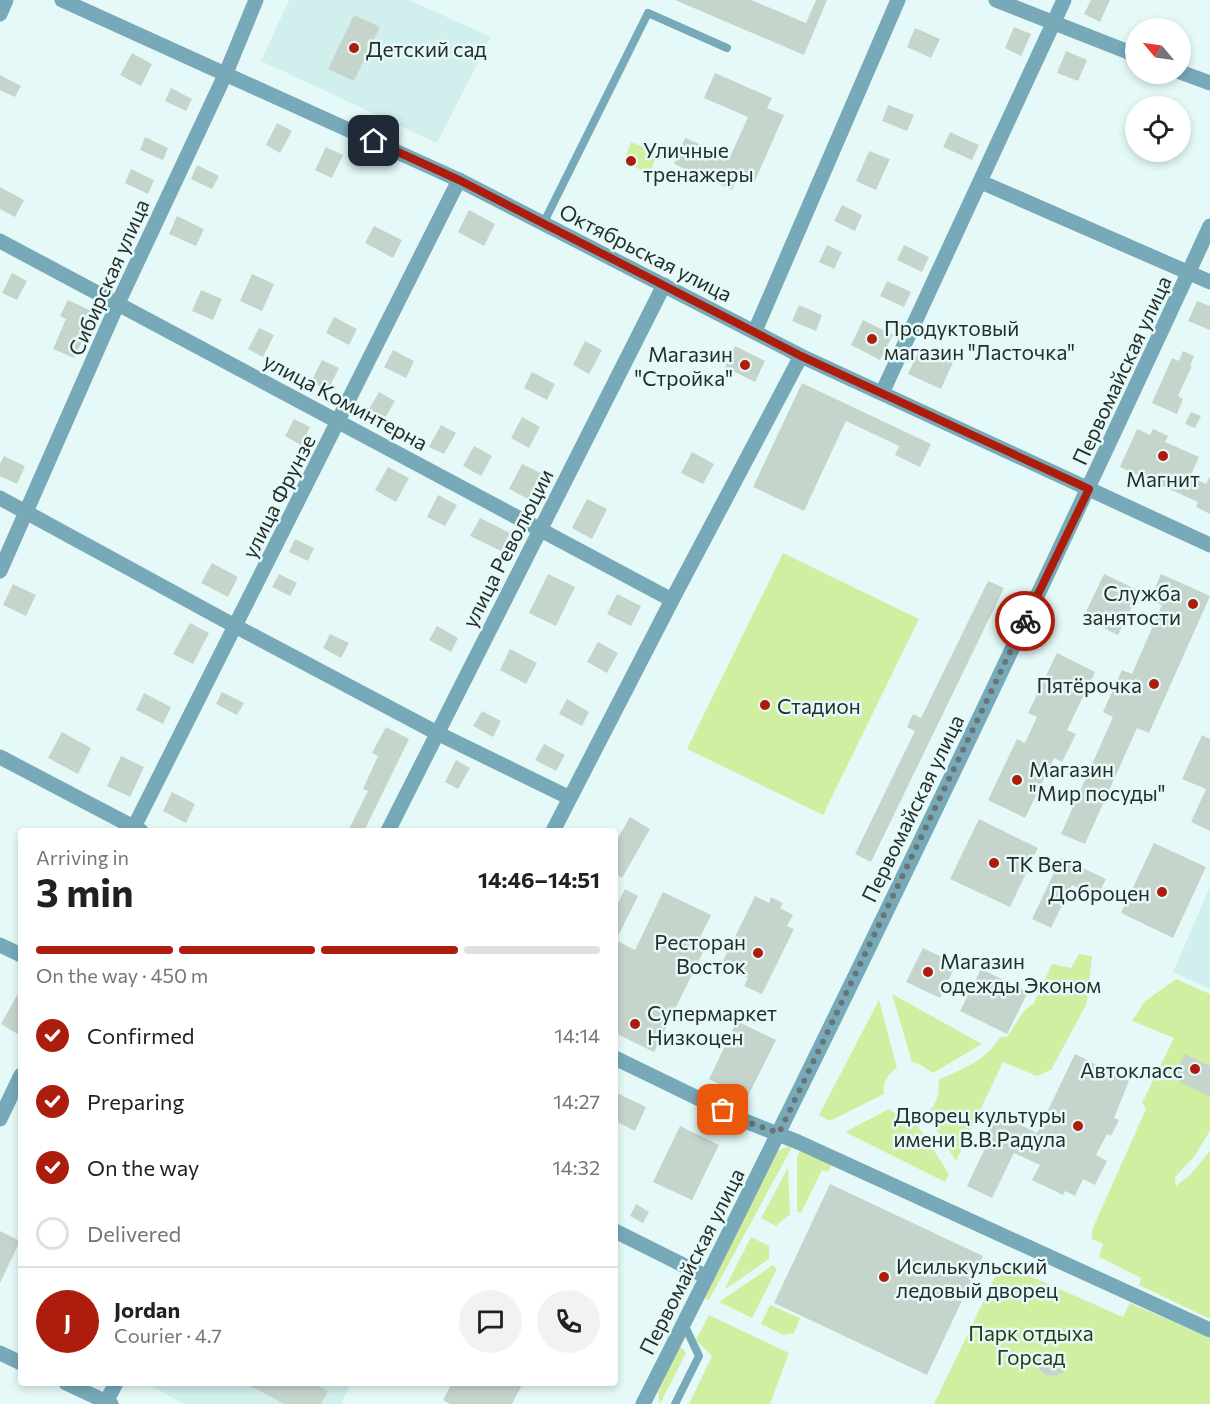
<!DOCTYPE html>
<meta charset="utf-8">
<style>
:root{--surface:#fff;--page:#f2f2f2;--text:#202124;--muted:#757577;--line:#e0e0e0;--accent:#ad1d0d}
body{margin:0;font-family:Commissioner,sans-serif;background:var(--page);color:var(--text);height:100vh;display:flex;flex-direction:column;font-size:22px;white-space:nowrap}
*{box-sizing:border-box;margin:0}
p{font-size:20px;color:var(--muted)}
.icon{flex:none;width:33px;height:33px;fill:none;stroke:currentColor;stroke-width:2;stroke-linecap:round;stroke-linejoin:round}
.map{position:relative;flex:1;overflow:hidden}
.panel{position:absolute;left:18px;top:828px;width:600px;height:558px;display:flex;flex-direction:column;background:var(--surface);border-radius:6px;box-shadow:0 3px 9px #0003}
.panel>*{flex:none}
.needle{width:39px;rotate:299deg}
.buttons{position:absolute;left:1125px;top:18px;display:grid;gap:12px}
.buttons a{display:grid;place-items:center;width:66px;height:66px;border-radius:50%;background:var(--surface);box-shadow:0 3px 9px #0003;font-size:30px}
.pin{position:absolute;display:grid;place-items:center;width:51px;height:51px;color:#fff;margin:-26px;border-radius:12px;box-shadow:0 3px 9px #0006}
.courier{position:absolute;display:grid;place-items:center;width:60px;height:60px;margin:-30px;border:4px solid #ad1d0d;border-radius:50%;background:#fff;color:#222;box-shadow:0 2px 8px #0007}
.summary em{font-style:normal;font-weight:700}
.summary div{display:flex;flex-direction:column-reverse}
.summary{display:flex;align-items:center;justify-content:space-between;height:102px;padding:0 18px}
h1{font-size:39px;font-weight:700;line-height:45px}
.bar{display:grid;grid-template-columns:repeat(4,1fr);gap:9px 6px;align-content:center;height:72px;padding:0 18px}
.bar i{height:8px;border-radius:4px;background:var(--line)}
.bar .on{background:var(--accent)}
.bar p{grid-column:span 4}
.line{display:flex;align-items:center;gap:15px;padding:0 18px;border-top:2px solid var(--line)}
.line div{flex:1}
.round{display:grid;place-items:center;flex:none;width:63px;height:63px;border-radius:32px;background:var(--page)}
ol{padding:0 18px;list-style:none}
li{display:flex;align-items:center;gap:18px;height:66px}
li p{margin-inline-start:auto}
li .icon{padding:6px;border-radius:50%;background:var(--accent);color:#fff;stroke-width:4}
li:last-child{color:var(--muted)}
li i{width:33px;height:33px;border:3px solid var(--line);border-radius:50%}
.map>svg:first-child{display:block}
.built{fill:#d1efec}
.green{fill:#d1efa1}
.building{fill:#c6d5cb}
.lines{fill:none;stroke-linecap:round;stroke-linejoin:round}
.service{stroke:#77a9b9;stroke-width:8}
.minor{stroke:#77a9b9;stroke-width:15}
.tertiary{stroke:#77a9b9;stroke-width:15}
.done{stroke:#697574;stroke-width:6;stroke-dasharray:0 10.8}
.route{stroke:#ad1d0d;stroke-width:8}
.poi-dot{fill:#ad1d0d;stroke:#e5faf8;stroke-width:2}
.labels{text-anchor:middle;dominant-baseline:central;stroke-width:5;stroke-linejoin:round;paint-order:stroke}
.poi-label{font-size:21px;fill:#262e2d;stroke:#e5faf8;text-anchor:start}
.street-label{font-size:21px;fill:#262e2d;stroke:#e5faf8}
.park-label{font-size:21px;fill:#2d3b13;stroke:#e5faf8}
</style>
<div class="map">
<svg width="1210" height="1404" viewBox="0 0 1210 1404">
<rect width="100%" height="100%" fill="#e5faf8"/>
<path class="built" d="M289,0h120l82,37 -54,106 -176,-82z
M1210,887v102l-37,-17z
M148,1383h203l-10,21h-157l-37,-20z"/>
<path class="green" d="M631,142l27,11 -8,20 -27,-10z
M783,553l136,66 -96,196 -136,-66z
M1079,954l13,2 -5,47 -36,67 -14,6 -34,-14 -47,99 -30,-47c10,-9 15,-20 12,-34 24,-11 48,-19 62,-43h7l17,-26 10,-8 18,-39 19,4z
M1176,979l34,15v137l-16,26 -19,20 1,9 14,-11 20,-24v168l-71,-34 2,-7 -42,-21 4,-13 -11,-5v-9l54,-121 -4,-6 32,-65 -42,-17 13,-20z
M892,994l90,50 -49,29 -14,-9 -7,-2z
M879,1000l18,68c-10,7 -14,13 -13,26l-54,27 -11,-6z
M889,1109l11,8 13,1 36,56 -4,8 -100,-50z
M789,1146l3,1 -83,153 -5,-2 72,-146z
M800,1150l32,14 -4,8 -6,-2 -21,43 -4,-1v-54z
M788,1168l2,46 -14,12 -15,-8z
M751,1237l18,9v13l-45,31z
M773,1265l4,4 -25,49 -33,-16z
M1005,1265l118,52 7,-14 80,35v66h-276l64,-133z
M770,1305l30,13 -6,15 -11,2 -22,-11z
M709,1315l80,38 -19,51h-81l23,-48 -16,-16z
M679,1344l7,9 -26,51 -2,-11z"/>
<path class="building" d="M675,0h76l55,23 10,-23h11l-23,55z
M1091,0h19l-10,22 -16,-8z
M354,15l26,12 -26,54 -26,-12z
M1014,27l17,7 -10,22 -16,-8z
M915,28l25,11 -9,19 -24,-11z
M1066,51l21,9 -9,21 -21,-8z
M132,53l20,11 -11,22 -21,-11z
M715,73l57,25 -5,10 17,7 -30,68 -16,-7 -6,14 -58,-26 11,-26 45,19 18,-40 -44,-19z
M0,75l21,11 -6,11 -15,-7z
M171,88l21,11 -6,12 -21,-10z
M888,105l26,10 -7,16 -25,-10z
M277,123l15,8 -12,22 -14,-8z
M950,132l29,13 -7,15 -29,-13z
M145,137l23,11 -5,12 -23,-10z
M326,147l17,8 -11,23 -17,-8z
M869,151l21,8 -14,31 -20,-9z
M197,165l22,11 -7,13 -21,-10z
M131,169l23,11 -6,14 -23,-11z
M0,187l24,13 -9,17 -15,-8z
M842,205l20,10 -7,16 -21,-10z
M469,210l26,14 -11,22 -26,-14z
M177,216l27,13 -8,17 -27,-12z
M374,226l28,14 -9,18 -28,-15z
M827,245l15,7 -8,17 -15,-7z
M904,245l25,12 -7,15 -25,-12z
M12,273l15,8 -10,19 -15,-7z
M252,274l22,10 -12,27 -22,-10z
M887,281l24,11 -7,15 -24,-11z
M201,290l21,9 -9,21 -21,-9z
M68,300l28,13 -22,45 -21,-9 13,-30 -6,-3z
M1197,301l13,5v24l-22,-9z
M799,305l23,10 -6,16 -24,-10z
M334,317l23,12 -8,16 -23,-12z
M863,320l30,15 -13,25 -29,-15z
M259,328l15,7 -11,22 -15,-8z
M585,341l17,9 -13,24 -16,-9z
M735,346l30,15 -10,21 -30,-15z
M920,348l33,14 -12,27 -33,-15z
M393,350l21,11 -8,17 -22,-11z
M1183,351l11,5 -4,10h2l-14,30 5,3 -6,15 -25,-11 20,-45 7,3z
M322,360l17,8 -11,22 -17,-8z
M532,372l23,12 -8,16 -23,-12z
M802,383l129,61 -11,23 -25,-12 4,-9 -53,-25 -42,90 -51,-24z
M379,392l16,9 -10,17 -16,-9z
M1191,412l10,4 -6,12 -10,-4z
M522,417l18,10 -11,21 -18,-10z
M294,419l16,8 -9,18 -16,-9z
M441,425l15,8 -12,21 -15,-7z
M1137,429l13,6 3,-6 15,7 -3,6 34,15 -9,20 16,7 4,-8v38l-14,-7 2,-5 -78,-35z
M474,446l18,10 -11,20 -18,-10z
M692,452l22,12 -11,20 -22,-11z
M4,456l21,10 -8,18 -17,-8v-12z
M522,464l19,9 -13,26 -19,-10z
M388,467l21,11 -13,24 -21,-12z
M438,495l19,10 -12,21 -18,-9z
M587,499l20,10 -15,30 -20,-11z
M480,518l30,15 -9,18 -31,-15z
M295,539l19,9 -6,13 -19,-9z
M212,563l26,14 -10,20 -27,-14z
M279,574l18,9 -7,13 -18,-9z
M548,574l27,13 -19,39 -27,-13z
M1104,574l36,17 -22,44 -35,-17z
M1161,574l49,22 -61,137 -12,-5 -52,116 -24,-10 52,-117 -10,-5 19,-42 10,4 30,-69 -12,-5z
M988,581l16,7 -133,274 -16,-8 60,-123 -8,-4 6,-13 8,4z
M13,584l23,11 -10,21 -23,-11z
M617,594l24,12 -10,20 -24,-12z
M190,623l19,10 -16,31 -20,-10z
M437,626l21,12 -7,14 -22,-12z
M330,634l19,9 -8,15 -18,-10z
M598,642l20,11 -11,20 -20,-11z
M510,649l27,14 -11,21 -26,-14z
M1057,653l38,19 -28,58 9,4 -14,28 -8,-4 -29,60 -37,-18 29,-61 8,4 12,-26 -9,-4z
M222,692l22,11 -7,12 -21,-11z
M144,693l27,14 -8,17 -27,-14z
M567,699l22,13 -7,14 -23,-12z
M482,711l19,10 -8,16 -20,-11z
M386,727l23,12 -45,92h-16l20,-40 -5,-2 15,-33 -6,-3z
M62,732l29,16 -13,26 -30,-16z
M1202,735l8,4v92l-19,-9 15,-33 -24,-10z
M544,744l21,11 -9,16 -21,-11z
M121,756l23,11 -14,30 -23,-11z
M456,760l14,8 -12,21 -13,-7z
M172,792l23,12 -9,19 -23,-12z
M630,817l20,12 -28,49 -7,-4v-31z
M979,819l59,29 -28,59 -60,-28z
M1154,843l52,24 -33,71 -52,-25z
M1061,858l45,21 -9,18 -25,-12 -21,43 -19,-9z
M625,889l13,7 -22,44 19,10 28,-58 48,23 -15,31 8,4 -50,102 -39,-19v-124z
M755,896l14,7 2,-6 12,6 -3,5 13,7 -6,11 7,3 -32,65 -18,-8 4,-8 -27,-13z
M923,948l33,16 -16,34 -34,-16z
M981,969l47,23 -21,42 -47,-23z
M21,988v48l-20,-12z
M737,1021l39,19 -29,58 -38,-19z
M1075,1054l54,27 -15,37 5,2 -8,16 -4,-2 -11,21 11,6 -12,24 -12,-6 -8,17 -10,-5 -2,4 -31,-15 8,-15 -26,-12 -22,45 -25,-12 22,-46 -7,-3 12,-25 43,21z
M1185,1054l25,12v31l-38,-19z
M615,1092l31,15 -11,24 -20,-10z
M680,1126l39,19 -27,55 -39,-18z
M830,1184l153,72 -56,119 -153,-72z
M636,1204l13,8 -6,11 -13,-7z
M0,1231l20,10 -20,42z
M1035,1355l30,17 -11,4 -8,-1 -7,-6z
M245,1383h68l15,8 -7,13h-37z
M452,1383h71l-11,21h-62l-7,-4z"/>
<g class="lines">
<path class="service" d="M543,224l105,-211 79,35
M675,1404l24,-48 -15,-32"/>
<path class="minor" d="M996,0l140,55
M0,14l6,-14
M1180,72l30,11
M981,182l229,100
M0,241l672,359
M755,331l143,-331
M882,393l182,-393
M0,498l235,128 202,107 133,65
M0,571l118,-268 108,-230 30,-73
M0,757l141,74
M132,831l327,-651
M388,831l276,-546
M553,831l119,-231 129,-244
M0,945l21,10
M615,1058l130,63 53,21 412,188
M0,1119l21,-44
M615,1231l92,46
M105,1404l11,-21"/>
<path class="tertiary" d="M62,0l397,180 342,176 409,189
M0,1353l21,10
M66,1383l45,21
M643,1404c197,-389 384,-782 567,-1178"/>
</g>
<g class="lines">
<path class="done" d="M723,1110l21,11 35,12 246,-512"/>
<path class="route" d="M374,141l85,39 342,176 288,133 -64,132"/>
</g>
<g class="poi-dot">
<circle cx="354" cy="48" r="6"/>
<circle cx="631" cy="161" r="6"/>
<circle cx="872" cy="339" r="6"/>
<circle cx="745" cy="365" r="6"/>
<circle cx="1163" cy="456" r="6"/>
<circle cx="1193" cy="604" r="6"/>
<circle cx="1154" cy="684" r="6"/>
<circle cx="765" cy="705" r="6"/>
<circle cx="1017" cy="780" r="6"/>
<circle cx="994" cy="863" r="6"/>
<circle cx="1162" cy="892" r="6"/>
<circle cx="758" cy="953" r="6"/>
<circle cx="928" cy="972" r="6"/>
<circle cx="635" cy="1024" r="6"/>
<circle cx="1195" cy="1069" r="6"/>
<circle cx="1078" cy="1126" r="6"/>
<circle cx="884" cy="1277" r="6"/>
</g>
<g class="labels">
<g class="poi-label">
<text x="366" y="48">Детский сад</text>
<text x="643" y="149">Уличные<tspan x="643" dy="24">тренажеры</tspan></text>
<text x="884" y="327">Продуктовый<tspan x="884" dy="24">магазин "Ласточка"</tspan></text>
<text x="733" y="353" text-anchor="end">Магазин<tspan x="733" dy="24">"Стройка"</tspan></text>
<text x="1163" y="478" text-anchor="middle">Магнит</text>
<text x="1181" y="592" text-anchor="end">Служба<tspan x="1181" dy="24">занятости</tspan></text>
<text x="1142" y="684" text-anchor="end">Пятёрочка</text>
<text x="777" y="705">Стадион</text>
<text x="1029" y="768">Магазин<tspan x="1029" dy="24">"Мир посуды"</tspan></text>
<text x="1006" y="863">ТК Вега</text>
<text x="1150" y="892" text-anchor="end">Доброцен</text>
<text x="746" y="941" text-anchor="end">Ресторан<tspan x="746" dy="24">Восток</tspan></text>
<text x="940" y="960">Магазин<tspan x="940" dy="24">одежды Эконом</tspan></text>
<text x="647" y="1012">Супермаркет<tspan x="647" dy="24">Низкоцен</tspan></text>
<text x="1183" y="1069" text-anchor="end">Автокласс</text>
<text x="1066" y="1114" text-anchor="end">Дворец культуры<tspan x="1066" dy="24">имени В.В.Радула</tspan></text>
<text x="896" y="1265">Исилькульский<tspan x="896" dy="24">ледовый дворец</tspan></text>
</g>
<g class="street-label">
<text transform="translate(646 252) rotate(27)">Октябрьская улица</text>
<text transform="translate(108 277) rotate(-66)">Сибирская улица</text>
<text transform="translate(1121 370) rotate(-65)">Первомайская улица</text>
<text transform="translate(346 401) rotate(28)">улица Коминтерна</text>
<text transform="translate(278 496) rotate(-63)">улица Фрунзе</text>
<text transform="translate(507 548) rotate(-63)">улица Революции</text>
<text transform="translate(912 808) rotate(-64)">Первомайская улица</text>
<text transform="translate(691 1261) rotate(-63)">Первомайская улица</text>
</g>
<g class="park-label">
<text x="1031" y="1332">Парк отдыха<tspan x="1031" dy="24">Горсад</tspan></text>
</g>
</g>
</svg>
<div class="buttons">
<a><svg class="needle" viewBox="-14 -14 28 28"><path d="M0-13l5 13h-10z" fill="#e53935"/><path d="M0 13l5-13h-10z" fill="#757577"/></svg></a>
<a><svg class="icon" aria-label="locate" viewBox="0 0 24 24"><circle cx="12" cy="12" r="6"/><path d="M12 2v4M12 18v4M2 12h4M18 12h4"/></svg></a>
</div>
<div class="pin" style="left:723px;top:1110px;background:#ea580c"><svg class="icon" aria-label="bag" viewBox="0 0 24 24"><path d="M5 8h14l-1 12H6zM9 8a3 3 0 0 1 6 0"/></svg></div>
<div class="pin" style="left:374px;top:141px;background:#1f2937"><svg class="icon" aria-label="home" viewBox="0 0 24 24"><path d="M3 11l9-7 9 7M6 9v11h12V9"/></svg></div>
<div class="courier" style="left:1025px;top:621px"><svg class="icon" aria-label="bike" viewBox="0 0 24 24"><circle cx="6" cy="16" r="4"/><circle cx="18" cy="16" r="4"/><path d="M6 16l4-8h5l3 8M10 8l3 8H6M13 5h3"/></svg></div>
<section class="panel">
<div class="summary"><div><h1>3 min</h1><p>Arriving in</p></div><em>14:46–14:51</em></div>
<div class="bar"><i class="on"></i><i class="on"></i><i class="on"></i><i></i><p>On the way · 450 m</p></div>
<ol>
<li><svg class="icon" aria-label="check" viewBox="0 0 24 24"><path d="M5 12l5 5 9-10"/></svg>Confirmed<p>14:14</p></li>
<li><svg class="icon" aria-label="check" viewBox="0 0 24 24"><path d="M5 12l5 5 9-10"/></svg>Preparing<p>14:27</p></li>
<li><svg class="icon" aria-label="check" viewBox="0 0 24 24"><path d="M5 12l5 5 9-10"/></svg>On the way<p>14:32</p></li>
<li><i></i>Delivered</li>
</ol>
<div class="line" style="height:108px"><b class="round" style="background:var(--accent);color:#fff">J</b><div><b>Jordan</b><p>Courier · 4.7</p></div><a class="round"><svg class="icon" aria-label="chat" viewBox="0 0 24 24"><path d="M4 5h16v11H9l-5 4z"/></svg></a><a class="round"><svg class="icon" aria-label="phone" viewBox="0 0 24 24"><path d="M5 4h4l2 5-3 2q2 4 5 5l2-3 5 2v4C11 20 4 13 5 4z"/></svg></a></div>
</section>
</div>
